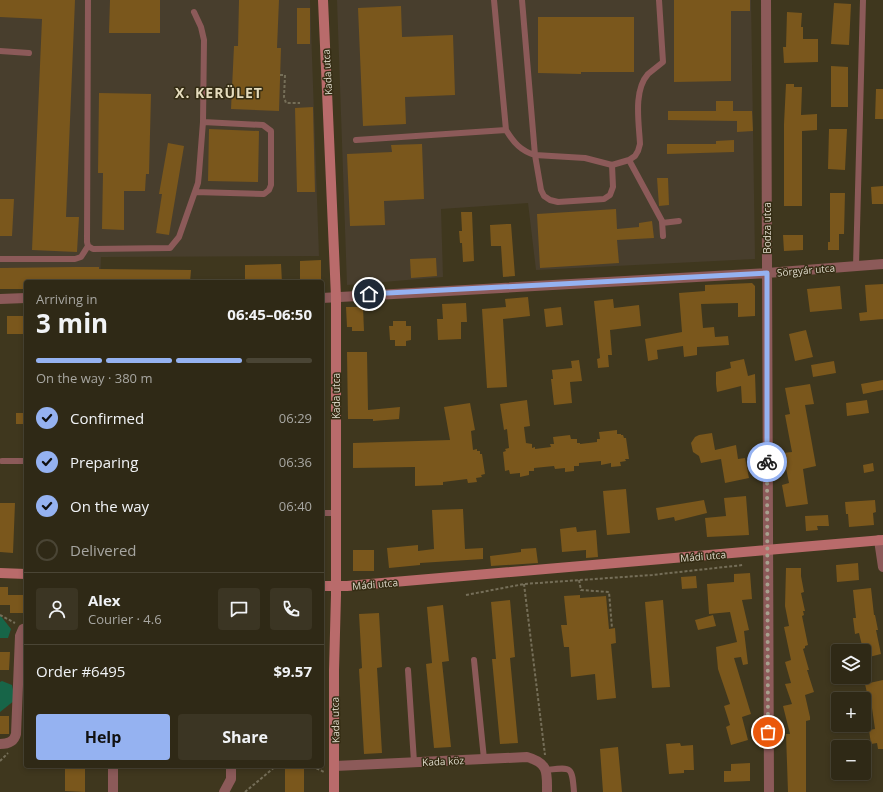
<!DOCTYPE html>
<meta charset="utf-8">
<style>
:root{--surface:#2f2916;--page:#3b3523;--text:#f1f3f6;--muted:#a7a6a1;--line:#4a4535;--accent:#95b2f1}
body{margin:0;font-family:"Open Sans",sans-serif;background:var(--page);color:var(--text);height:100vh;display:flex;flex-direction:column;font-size:15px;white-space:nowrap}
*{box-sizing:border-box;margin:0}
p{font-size:13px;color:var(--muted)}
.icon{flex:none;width:22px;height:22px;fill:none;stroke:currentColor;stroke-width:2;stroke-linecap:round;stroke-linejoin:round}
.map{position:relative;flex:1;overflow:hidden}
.details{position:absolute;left:24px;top:280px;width:300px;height:488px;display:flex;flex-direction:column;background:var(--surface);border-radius:4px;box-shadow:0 2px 6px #0003,0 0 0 1px var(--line)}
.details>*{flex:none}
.controls{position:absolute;left:831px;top:644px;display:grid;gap:8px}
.controls a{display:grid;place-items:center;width:40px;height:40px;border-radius:4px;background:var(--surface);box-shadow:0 2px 6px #0003,0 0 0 1px var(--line);font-size:20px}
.pin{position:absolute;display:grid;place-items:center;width:34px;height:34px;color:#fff;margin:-17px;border:2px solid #fff;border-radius:50%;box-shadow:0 1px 4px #0007}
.courier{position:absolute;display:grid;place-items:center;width:40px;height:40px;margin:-20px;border:3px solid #95b2f1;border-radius:50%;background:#fff;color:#222;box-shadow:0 1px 5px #0007}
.summary em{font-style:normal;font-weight:700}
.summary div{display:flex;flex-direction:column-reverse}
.summary{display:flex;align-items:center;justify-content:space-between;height:68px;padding:0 12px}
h1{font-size:26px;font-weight:700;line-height:30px}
.bar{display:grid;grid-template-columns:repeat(4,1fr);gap:6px 4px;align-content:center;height:48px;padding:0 12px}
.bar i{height:5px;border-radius:3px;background:var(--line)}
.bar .selected{background:var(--accent)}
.bar p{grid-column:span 4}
.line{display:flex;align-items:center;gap:10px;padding:0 12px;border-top:1px solid var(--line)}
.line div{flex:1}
.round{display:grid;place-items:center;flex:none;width:42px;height:42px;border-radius:4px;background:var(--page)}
ol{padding:0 12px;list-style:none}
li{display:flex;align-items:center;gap:12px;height:44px}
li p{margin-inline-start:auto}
li .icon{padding:4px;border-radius:50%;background:var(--accent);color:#111;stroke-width:4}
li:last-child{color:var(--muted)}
li i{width:22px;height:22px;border:2px solid var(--line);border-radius:50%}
.cta{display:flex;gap:8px;margin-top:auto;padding:8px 12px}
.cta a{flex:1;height:46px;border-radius:4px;background:var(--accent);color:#111;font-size:16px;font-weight:700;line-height:46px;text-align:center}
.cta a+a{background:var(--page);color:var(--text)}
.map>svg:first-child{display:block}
.industrial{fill:#483e2d}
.green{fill:#176548}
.building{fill:#7a571c}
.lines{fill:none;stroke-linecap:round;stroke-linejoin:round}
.path{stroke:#756e58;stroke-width:2;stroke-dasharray:3 2;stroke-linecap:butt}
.lane{stroke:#8c5a59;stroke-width:6}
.street{stroke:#8c5a59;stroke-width:10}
.secondary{stroke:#b96b6b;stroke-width:10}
.done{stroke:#a7a18e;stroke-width:4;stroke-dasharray:0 7.2}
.route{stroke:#95b2f1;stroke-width:5}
.labels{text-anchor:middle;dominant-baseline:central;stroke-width:3;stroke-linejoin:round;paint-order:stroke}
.street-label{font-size:10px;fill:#dfdacb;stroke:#352d14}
.district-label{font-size:14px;font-weight:bold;letter-spacing:1px;fill:#e5dcbe;stroke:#352d14}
</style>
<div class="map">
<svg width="883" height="792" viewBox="0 0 883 792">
<rect width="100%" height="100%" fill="#3f371e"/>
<path class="industrial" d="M0,0h310l9,256 -218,1 -1,25h-74l-26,4z
M337,0h414l4,259 -219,11 -8,-67 -87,6 2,68 -96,8z"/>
<path class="green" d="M0,615l11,14 -3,9h-8z
M2,681l10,4 3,15 -15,12v-30z"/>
<path class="building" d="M0,0h75l-9,217h13l-2,35 -45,-2 10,-231 -42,-2z
M110,0h50v33h-51z
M239,0h40l-2,48h4l-2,63 -48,-2 3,-63h4z
M674,0h76v11h-19v70l-57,1z
M834,3l17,1 -2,41 -18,-1z
M401,6l1,31 51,-2 2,60 -50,2 1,27 -43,2 -5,-118z
M297,8h13v36h-13z
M787,12l15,1 -1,14h2v12h15v23l-34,1 -1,-16h3z
M538,17h96v55h-53v2l-43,-1z
M831,66l17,1v40h-17z
M786,84h8v3h8l-1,28 16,-1v16l-15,1v75h-18v-82z
M876,89h7v30h-8z
M99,93l52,1 -2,80h-3l-1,17h-21v39l-22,-1 1,-56h-5z
M716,101h17v10h19l1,20 -16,1v-11l-69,-1v-9h48z
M313,107l2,85h-18l-2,-84z
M209,129l50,2 -1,51 -50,-1z
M829,129h18l-2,41 -17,-1z
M734,140v12l-67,2v-10h49v-3z
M168,143l16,3 -15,89 -13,-2 6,-39h-3z
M422,144l2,55 -40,2 1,24 -35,1 -3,-72 45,-2 -1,-7z
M657,178h11l1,27 -10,1z
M883,186v18h-11l-1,-17z
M830,193h15l-1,41h-5v16h-11v-8h2z
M0,199h14l-2,37h-12z
M616,209l1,20 22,-2v-4l13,-2 2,17 -37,2 2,23 -79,5 -3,-54z
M461,212h11l2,49 -11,1 -1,-19h-2l-1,-12h3z
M507,224h4l4,52 -12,1 -2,-31h-10l-1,-21z
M783,235h20v15l-19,1z
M436,258l1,18 -26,2 -1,-19z
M321,260v22h-21v-21z
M281,264l1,18h-37v-17z
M75,267h24v2l92,1 -1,12h-164v7h-26v-21z
M752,283l3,3v30l-17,1v-14l-37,1 2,24 11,-1 1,10 13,-1 1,9 -32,2v8l-13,2 -1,-11 -26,4 1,9 -10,2 -3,-22 37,-7 -3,-39 26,-2v-6z
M883,284v35l-23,2 -1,-8 8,-1 -2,-27z
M840,286l2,23 -32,3 -3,-23z
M528,297l2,19 -27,3 4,68 -20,1 -5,-79 24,-2 -1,-8z
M613,299l1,9 25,-3 2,21 -31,4 2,25h-4l1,12 -11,1 -1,-9 3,-1 -6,-57z
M466,303l1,19h-6v17l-23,1 -1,-21h6l-1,-15z
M346,307h17l1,24h-12v-4h-5z
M561,307l2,18 -17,2 -2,-18z
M7,316h17v18h-17z
M393,321h13v5h5v14l-5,1v5h-11v-6h-5l-1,-14h4z
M806,330l7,27 -18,4 -6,-27z
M347,352h20l1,58 32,-3 -1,12 -26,2v-2h-25z
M744,359l4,17 7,-2 1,29h-14l-1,-17 -24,6 -1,-8v-12l15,-4 -1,-6z
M579,360l3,21 -12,1 2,21 -18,2 -3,-26h2l-1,-9 20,-2 -1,-7z
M834,361l2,12 -23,4 -2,-12z
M883,380v10l-20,4 -2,-10z
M810,384l4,20 -9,1 11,61 -13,3 5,35 -22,3 -4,-22 7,-2 -6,-30 9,-1 -7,-37 5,-1 -5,-26z
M527,400l3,26 -6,1 2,16 6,1v4l3,-1v2l16,-2 -1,-3h4l-1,-7 17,-2 1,4h6v4h3v1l17,-2v-3h3l-1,-7 18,-2v4h4v1h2l1,3h2l3,21h-4l1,2 -6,1 1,4 -10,1v-4l-10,2v-4l-22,2v3h-5v5l-9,1v-4l-10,1 -1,-3 -20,2v3h-5v4l-9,2v-4l-10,1 -1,-4 -4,1 -2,-19 3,-1 -1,-2 4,-1 -2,-19 -3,1 -4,-26z
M867,400l2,13 -22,3 -1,-13z
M470,403l5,27 -4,1 2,19 4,-1v2h3v3h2l3,20 -4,1 1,2 -6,1 1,4 -9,1 -1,-4 -24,3v3l-28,1v-19l-62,1v-25l97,-3 -6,-33z
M16,413h10v11h-10z
M712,433l3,17 21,-5 2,14 7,-1 4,20 -24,5 -4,-24 -20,4 -2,-7 -6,-4 -2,-9 4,-6 4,-2z
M873,463l1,8 -10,2 -1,-8z
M626,489l4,44 -23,2 -4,-44z
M746,496l3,39 -42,2 -2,-19 21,-2 -2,-18z
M704,500l3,13 -32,8 -1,-4 -16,3 -2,-12z
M875,500l1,12 -3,1 1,12 -25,2 -1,-13h-2l-1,-12z
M0,503h15l-2,50 -13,-1z
M463,509l2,40 18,-1v11l-63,4v2l-31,3 -2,-20 31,-3v6l16,-2 -2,-39z
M828,515l1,11h-12l1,4 -12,1 -1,-15z
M576,527l1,5 19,-2 2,27 -12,1v-8l-24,2 -2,-23z
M536,548l2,15 -47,3 -1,-10 31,-4v-3z
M353,550h21v21h-21z
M858,563l1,17 -22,2 -1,-17z
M786,568h15v8l3,16 -3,1 4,18h-2l1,4 -2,1 6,29 -3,1v2l-2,1 6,21h-2l7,22 -9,3 5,22v3l-4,1v71h-18l-2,-58h4l-7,-28 9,-2 -7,-20 6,-1 -6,-21 6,-2 -7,-33 5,-1 -4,-20z
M750,573l2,26 -10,1 7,30 -5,1 4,33 -5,1 -2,-8 -7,1 17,56 -9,3 6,23 -17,5 -5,-18 4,-2 -6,-19 6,-2 -12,-35 -2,-22 21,-5 -7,-30 -21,2 -2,-30 27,-2v-8z
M696,576l1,12 -15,1 -1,-12z
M0,587h8v8h18v18h-16v-8h-10z
M871,588l3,27h1l3,15h-2l5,24 -16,4 -6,-25 -4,1 -2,-16h3l-3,-28z
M580,595v3l26,-2 3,33 6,-1 1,15 -5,1 5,54 -19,2 -2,-26 -24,3 -2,-30h-5l-3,-22h6l-3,-29z
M510,600l5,57 -5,1 8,85 -18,1 -8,-85h4l-5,-57z
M663,600l7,87 -18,1 -7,-86z
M443,605l6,56 -7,1 9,85 -17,1 -8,-84 6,-1 -5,-56z
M379,613l3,54 -5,1 5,85 -18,1 -5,-85 3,-1 -3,-54z
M713,615l3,11 -18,4 -3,-10z
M0,652h10l-1,18h-9z
M883,680v69h-5l-1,-6 -6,1 -2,-14 6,-1 -4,-28 -2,1 -4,-18z
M0,716h9v18h-9z
M680,743l1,3 12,-1 1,25h-10v3l-15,1 -3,-30z
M618,747l4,45h-19l-3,-43z
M750,763v18l-26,1v-11h7v-7z
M65,766h20v26l-20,-1z
M285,766h19v26h-19z"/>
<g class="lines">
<path class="path" d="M280,75h5l-1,22 2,6h14
M579,580l2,10 28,2 3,36
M524,584l21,171
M466,595l58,-11 128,-9 91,-10
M0,615l15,8
M0,761l8,-8
M312,766l12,6
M245,792l31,-26"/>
<path class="lane" d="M88,0l-1,242 1,4 5,3 77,-1 9,-11 19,-54 1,-10 4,-51 1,-82 -3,-13 -7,-15
M494,0l12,130c8,13 15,21 29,25l6,35 3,6 6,4 8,2 46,-3 6,-4 3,-8 -1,-22
M522,0l13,155 50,3 27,7 17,-5 6,-4 3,-5 2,-7c-1,-21 -7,-53 8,-70 5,-4 10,-8 15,-12l-4,-62
M0,51l29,2
M356,140l150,-10
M629,160l33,61 1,15
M195,192l69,2 5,-4 2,-5v-54l-8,-6 -60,-3
M662,223l17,-2
M0,259h75l6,-2 7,-11
M856,266l7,-266
M2,461h24
M322,513h13
M474,660l10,99
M408,670l6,92
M546,770c26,-3 26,-4 28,22"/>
<path class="street" d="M766,0l3,792
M322,298l445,-25 116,-9
M0,299l26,-1
M879,540l4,27
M0,744c8,0 14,-2 16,-10l4,-98 3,-7 3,-1
M335,766l192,-9c22,6 20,16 20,35
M113,792v-26
M224,792l7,-13v-13"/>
<path class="secondary" d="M323,0l13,297v298l-2,75v122
M0,573l26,1
M322,586h25l536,-46"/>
</g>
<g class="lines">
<path class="done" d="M767,462l1,270"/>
<path class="route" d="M369,294l398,-21v189"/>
</g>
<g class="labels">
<g class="street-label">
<text transform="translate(327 72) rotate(-93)">Kada utca</text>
<text transform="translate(767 228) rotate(-90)">Bodza utca</text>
<text transform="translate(806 270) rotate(-5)">Sörgyár utca</text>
<text transform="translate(336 396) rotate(-90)">Kada utca</text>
<text transform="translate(703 556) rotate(-5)">Mádi utca</text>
<text transform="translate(375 584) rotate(-5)">Mádi utca</text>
<text transform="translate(335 720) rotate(-91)">Kada utca</text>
<text transform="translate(443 761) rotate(-3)">Kada köz</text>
</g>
<g class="district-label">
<text x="219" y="92">X. KERÜLET</text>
</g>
</g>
</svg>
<div class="controls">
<a><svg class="icon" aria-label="layers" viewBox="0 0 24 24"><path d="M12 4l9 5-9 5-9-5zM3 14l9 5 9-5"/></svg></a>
<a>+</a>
<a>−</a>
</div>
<div class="pin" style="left:768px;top:732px;background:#ea580c"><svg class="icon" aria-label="bag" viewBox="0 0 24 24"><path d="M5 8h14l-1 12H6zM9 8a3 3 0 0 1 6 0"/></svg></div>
<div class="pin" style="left:369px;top:294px;background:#1f2937"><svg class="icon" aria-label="home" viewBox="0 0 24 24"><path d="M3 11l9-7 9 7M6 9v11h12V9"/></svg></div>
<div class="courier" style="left:767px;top:462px"><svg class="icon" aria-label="bike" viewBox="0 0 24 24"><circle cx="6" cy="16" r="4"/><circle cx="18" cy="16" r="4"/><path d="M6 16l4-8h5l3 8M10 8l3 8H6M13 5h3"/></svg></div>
<section class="details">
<div class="summary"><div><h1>3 min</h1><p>Arriving in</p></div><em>06:45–06:50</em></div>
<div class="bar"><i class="selected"></i><i class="selected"></i><i class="selected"></i><i></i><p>On the way · 380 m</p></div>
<ol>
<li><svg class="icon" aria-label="check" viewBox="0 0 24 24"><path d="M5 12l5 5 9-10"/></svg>Confirmed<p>06:29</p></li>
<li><svg class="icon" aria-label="check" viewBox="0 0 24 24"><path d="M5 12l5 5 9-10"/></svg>Preparing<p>06:36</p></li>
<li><svg class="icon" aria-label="check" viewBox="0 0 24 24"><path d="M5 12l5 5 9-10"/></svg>On the way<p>06:40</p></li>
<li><i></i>Delivered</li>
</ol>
<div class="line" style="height:72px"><a class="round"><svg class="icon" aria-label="person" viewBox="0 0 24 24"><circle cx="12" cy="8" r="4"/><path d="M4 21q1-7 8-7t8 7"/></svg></a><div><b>Alex</b><p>Courier · 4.6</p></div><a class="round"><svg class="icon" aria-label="chat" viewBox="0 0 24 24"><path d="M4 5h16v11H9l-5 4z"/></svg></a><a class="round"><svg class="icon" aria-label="phone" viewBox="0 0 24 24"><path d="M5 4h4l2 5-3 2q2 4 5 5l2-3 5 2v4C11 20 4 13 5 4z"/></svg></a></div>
<div class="line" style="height:52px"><div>Order #6495</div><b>$9.57</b></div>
<div class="cta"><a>Help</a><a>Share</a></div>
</section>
</div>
